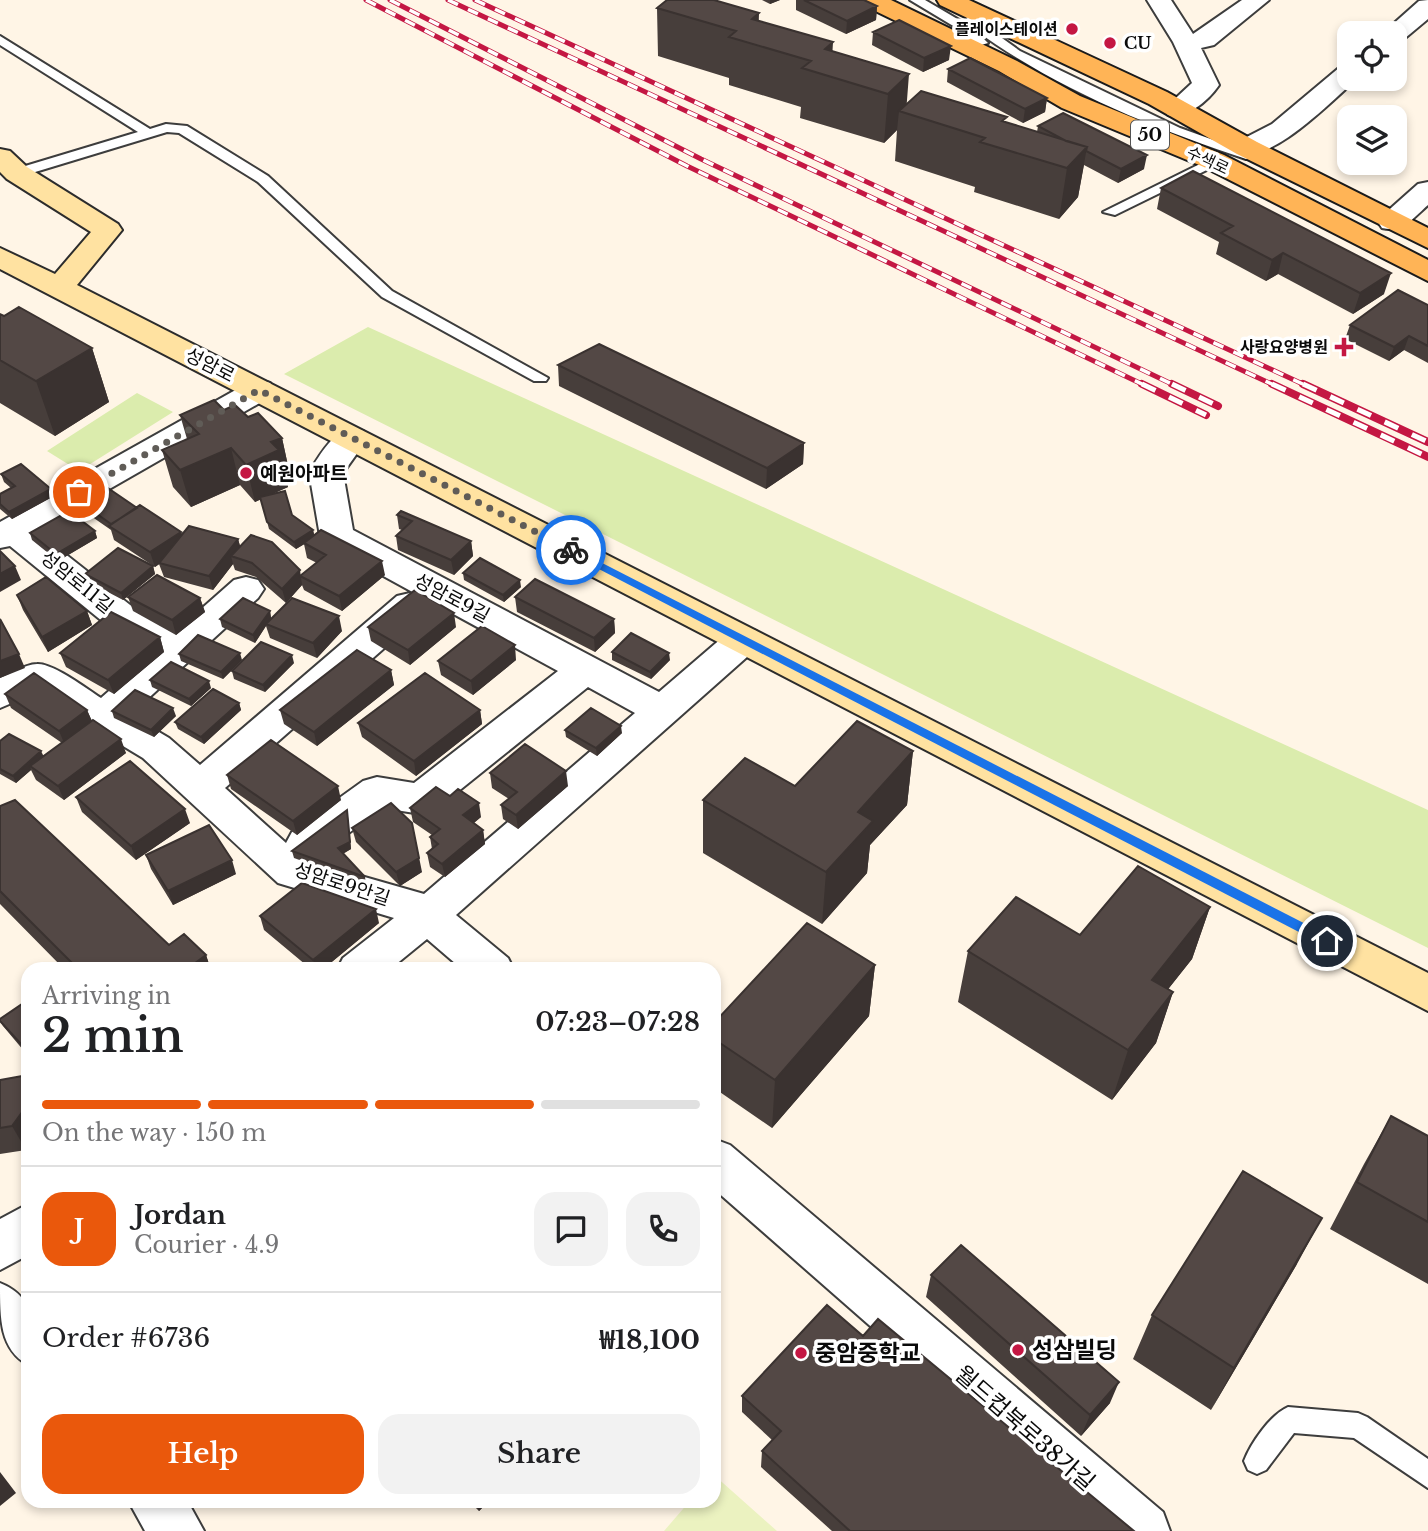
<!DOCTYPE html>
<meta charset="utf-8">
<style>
:root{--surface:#fff;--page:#f2f2f2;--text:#202124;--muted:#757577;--line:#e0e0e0;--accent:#ea580c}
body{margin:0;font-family:"Libre Baskerville","Noto Sans KR",serif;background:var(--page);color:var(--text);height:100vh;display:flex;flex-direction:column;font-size:26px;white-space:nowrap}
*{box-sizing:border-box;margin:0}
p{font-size:23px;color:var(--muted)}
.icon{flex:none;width:38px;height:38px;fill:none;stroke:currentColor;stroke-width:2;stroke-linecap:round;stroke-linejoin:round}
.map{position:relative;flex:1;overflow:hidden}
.details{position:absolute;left:21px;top:962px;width:700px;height:546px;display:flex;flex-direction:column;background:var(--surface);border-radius:21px;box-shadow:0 4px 10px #0003}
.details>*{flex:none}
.buttons{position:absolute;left:1337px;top:21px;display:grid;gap:14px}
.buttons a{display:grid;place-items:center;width:70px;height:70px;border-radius:14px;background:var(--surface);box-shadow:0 4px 10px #0003;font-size:35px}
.pin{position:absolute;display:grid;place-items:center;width:60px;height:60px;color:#fff;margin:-30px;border:4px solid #fff;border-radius:50%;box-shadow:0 2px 7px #0007}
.courier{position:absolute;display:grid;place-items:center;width:70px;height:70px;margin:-35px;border:5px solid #1a73e8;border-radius:50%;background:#fff;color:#222;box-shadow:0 2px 9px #0007}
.headline em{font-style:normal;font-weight:600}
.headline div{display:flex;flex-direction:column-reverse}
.headline{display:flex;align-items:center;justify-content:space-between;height:119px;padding:0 21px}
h1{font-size:46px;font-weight:600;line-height:52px}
.bar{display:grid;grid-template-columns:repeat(4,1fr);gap:10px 7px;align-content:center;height:84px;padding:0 21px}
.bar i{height:9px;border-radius:5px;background:var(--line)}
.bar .on{background:var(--accent)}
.bar p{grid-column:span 4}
.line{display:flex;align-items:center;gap:18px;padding:0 21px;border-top:2px solid var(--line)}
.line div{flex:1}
.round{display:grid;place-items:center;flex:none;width:74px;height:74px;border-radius:21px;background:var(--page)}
.primary-button{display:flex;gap:14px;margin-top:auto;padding:14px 21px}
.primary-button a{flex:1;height:80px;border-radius:21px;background:var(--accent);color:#fff;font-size:28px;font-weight:600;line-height:80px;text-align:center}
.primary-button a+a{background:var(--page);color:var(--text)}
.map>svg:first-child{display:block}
.green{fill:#dbecad}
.pitch{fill:#ebf2c0}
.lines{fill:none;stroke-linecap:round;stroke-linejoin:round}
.lane-casing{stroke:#3d3d3d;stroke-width:4}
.street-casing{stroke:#3d3d3d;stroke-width:4}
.secondary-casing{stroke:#2c2c2c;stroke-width:4}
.primary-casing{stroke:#1b1b1b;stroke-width:4}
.lane{fill:#fff;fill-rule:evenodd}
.street{fill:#fff;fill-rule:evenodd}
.secondary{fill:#ffe2a1;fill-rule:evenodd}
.primary{fill:#ffb456;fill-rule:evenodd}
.rail-far1-casing{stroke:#c41743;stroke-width:5}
.rail-casing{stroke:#c41743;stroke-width:8}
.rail-far1{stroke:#fff;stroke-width:3.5;stroke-dasharray:11;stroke-linecap:butt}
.rail{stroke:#fff;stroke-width:5;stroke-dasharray:15;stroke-linecap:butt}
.wall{fill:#473e3b}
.shaded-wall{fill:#3a3230}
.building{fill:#534845;stroke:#3a3230;stroke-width:2}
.route{fill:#1a73e8}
.done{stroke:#605c57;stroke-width:7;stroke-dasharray:0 12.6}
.poi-dot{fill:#c41743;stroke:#fff;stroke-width:2.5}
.labels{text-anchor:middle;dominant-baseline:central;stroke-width:7;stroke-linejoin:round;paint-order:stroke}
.far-poi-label{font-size:16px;font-weight:bold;fill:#0a0a0a;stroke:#fff;text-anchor:end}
.far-street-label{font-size:16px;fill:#0a0a0a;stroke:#fff}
.shield{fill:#fff;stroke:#545454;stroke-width:2}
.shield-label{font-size:18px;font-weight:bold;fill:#0a0a0a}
.street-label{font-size:19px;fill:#0a0a0a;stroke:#fff}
.poi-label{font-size:19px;font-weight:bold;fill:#0a0a0a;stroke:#fff;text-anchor:start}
.near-poi-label{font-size:23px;font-weight:bold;fill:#0a0a0a;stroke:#fff;text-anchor:start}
.near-street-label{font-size:23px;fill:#0a0a0a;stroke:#fff}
</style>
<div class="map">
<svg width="1428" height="1531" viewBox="0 0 1428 1531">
<rect width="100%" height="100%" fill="#fff5e6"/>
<path class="green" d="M368,327l1060,483v138l-1144,-574z
M137,393l36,19 -94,59 -32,-20z"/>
<path class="pitch" d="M714,1475l63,56h-113l25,-29h25z"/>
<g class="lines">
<defs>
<path id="lane" d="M910,0h15l46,27 -8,-18 10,-3 8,17 39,28 160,77 78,28 -12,3c-94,-31 -192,-71 -272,-130l14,14 -10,3 -18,-16z
M0,36l150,93 16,-5 21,2 81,50 124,115 156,87 -2,3h-12l-152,-84 -124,-115 -79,-49 -12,-1 -145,44h-10v-6l126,-38 -138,-87z
M1214,157l7,4 -2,3 -104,51 -12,-3z
M1288,1407l70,6 9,4 61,42v29l-74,-50 -60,-5 -28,37 -9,4 -9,-4 -4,-9c7,-18 26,-46 44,-54z"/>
<path id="street" d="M1147,0h24l22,34 49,-34h27l-55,45 -13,3 18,37c-11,16 -32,34 -51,30l-4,-6 28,-26 -19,-41z
M1428,0v19l-24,20 -9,2v-8h-12l36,-32z
M1349,64v15h8c-26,22 -84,84 -120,75l-3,-6 3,-6 35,-18 68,-57z
M1428,182v23c-15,13 -25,28 -46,23l-4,-6 4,-6 36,-32z
M259,380l11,3 5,7 -5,7 -234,134 103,81 35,21 60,-53 12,-3 12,3 6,9 -6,9 -128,117 39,23 31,27 197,-169 13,-3 8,2 -93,-51 -5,-8 -11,-64c14,-21 27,-48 54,-41l5,7 -25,35 10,57 306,162 71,-61 13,-4 13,4 5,9 -5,9 -300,266 52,43 6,12h-51l-36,-31 -38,31h-52l6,-12 51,-40 -116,-35 -135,-125 -108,-65 -35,15v-30c10,-4 25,-14 37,-14 16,-1 50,25 64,34l50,-44 -38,-24 -103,-84 -10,2v-26l248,-139zM424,598l134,73 -144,112 -37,-6 -14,4 -71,51 -6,11 -61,-55 198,-174 5,-9zM588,687l47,26 -211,181 -119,-34 -2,-2 17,-4 63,-46 38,6 14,-4z
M714,1139l16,6 433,367 7,19h-66l-390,-342z
M28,1204v51l-28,15v-51z
M0,1283c40,16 28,45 28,82 -28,-16 -28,-45 -28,-82z
M129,1502h59l16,29h-59z"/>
<path id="secondary" d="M0,149l10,2 17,16 91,57 4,6 -45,55 1351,688v38l-1428,-742v-21l55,26 36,-42 -84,-53 -7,-7z"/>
<path id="primary" d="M860,0h31l126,61 63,35 144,59 204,105v21l-224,-114 -142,-59 -63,-37 -136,-66z
M937,0h32l198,92 90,50 171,86v20l-191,-94 -88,-50 -209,-99z"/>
</defs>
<use href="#lane" class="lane-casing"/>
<use href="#street" class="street-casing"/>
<use href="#secondary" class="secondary-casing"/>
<use href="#primary" class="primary-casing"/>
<use href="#lane" class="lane"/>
<use href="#street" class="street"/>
<use href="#secondary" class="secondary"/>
<use href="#primary" class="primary"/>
<defs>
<path id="rail-far1" d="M366,0l321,166 459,220
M390,0l311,159 475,227
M448,0l828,386
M475,0l832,386"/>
<path id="rail" d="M1142,384l64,31
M1172,384l46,22
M1272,384l156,73
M1303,384l125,58"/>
</defs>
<use href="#rail-far1" class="rail-far1-casing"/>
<use href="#rail" class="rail-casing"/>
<use href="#rail-far1" class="rail-far1"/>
<use href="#rail" class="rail"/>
</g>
<path class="wall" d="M762,0h18l-10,4z
M796,0h68l13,6 -1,14 -30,14 -50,-24z
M657,8l102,13 73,31 74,52 100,18 31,10 1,-6 106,43 -26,14 -34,-18 -6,32 -19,22 -85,-27 1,-5 -80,-26 2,-31 -13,13 -84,-25 1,-11 -72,-22v-7l-71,-22z
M873,32l76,28 -26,12 -51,-27z
M948,69l99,29 -2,14 -22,11 -76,-41z
M1161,188l223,106 -31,20 -75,-40 -12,7 -50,-27 3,-12 -62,-33z
M1428,305v58l-24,-13 -15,11 -44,-22 5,-14z
M0,314l92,34 17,54 -54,34 -55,-33z
M558,365l246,78 -1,21 -37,25 -207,-103z
M224,410l24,7 34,21 8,37 -4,2 2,10 -16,7 20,21 21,15 1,5 71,40 -43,36 -38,-21 -2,-5 -16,18 -30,-26 -21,-7 -2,-6 -20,26 -49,-13 -5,-13 -4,3 -41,-27 -3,-10 -33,-23 -2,-8 61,9 44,24 1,2 56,5 2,7 61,29 16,-12 -10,-5 -3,-14 -8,5 -27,-20 -8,-30 -6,3 -15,-17 -49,22 -18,-20 -11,-37 25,-11 -7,-24z
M1,474l53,22 -42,23 -12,-10v-15l11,-6 -7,-6z
M397,515l74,26 2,15 -19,19 -56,-25 -2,-14 6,-6 -3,-1z
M95,531l2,7 -39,23 -26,-21 -2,-7z
M153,566l2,8 -32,26 -36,-19 -2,-7z
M463,573l58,14 -17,15 -40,-22z
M17,595l70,16 5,14 -44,27 -25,-42z
M128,597l72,1 5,14 -29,23 -43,-24z
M515,597l99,22 1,14 -20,19 -78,-40z
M270,611l1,7 71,13 -25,27 -47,-20 -4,-12 -11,17 -33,-16 -2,-8z
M368,627h88l-46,38 -39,-24z
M160,637l4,15 -50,42 -48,-27 -6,-14z
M612,652l58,8 -19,19 -39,-19z
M179,654l63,6 -19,19 -42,-18z
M516,660l-43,35 -32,-20 -3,-14z
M294,663l-29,29 -31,-13 -2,-8z
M391,670l3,15 -77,61 -33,-22 -4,-14z
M150,680l61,8 -20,18 -39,-19z
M5,694l82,16 5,11 34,32 -62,47 -28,-20 -5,-10 -15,13 -16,-9v-33l43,15 19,-13 -51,-35z
M239,703l2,7 -37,34 -26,-15 -3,-7z
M480,710l2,14 -66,52 -54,-39 -4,-14z
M112,711l64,5 -22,21 -40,-19z
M565,730l57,3 -25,23 -31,-19z
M913,751l-6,54 -37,40 -3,28 -45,51 -119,-71v-53l92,-14z
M490,773l78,13 -50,43 -15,-10 -2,-14 8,-6 -17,-11z
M227,775l114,25 -44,35 -66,-46z
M76,797l114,26 -54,37 -54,-48z
M0,806l169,139 37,10 5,15h-146l-65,-66z
M410,808l71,9 -7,6 9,7 2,14 -40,33 -15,-10 -3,-14 5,-4 -2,-12 2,-2 -19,-13z
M348,817l3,32 -8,5 22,23 1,7 -72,-26 -2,-7z
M352,828l70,44 -22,14 -44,-44z
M146,855l90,19 -63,31 -22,-36z
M1210,907l-18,52 -24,30 5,3 -17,51 -44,57 -154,-98 10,-51 112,-16z
M260,916l119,7 -57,47h-10l-48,-40z
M875,965l-6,51 -97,112 -58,-40v-65z
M28,1000v48l-4,3 -21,-25 -3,-5z
M28,1075v72l-2,3 -26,4v-74z
M1391,1116l37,20v148l-98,-55 34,-65z
M1297,1264l-86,146 -78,-51 19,-44z
M931,1275l179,128 -29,33 -155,-139z
M863,1336l271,195h-302l-71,-64 1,-16 10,-11 -30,-28v-16z
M470,1502h18l-9,9z"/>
<path class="shaded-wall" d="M770,0h10l-10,4z
M877,6l-1,14 -30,14 1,-13z
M759,13l-1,32 -6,-26z
M833,42l-2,35 -6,-28z
M951,46l-2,14 -26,12 1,-14z
M909,74l-3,39 -7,-2 -2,19 -13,13 4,-49z
M1047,98l-2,14 -22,11 2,-14z
M1087,147l-9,50 -19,22 8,-51z
M1147,155l-3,14 -26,14 3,-14z
M1283,253l-5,21 -12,7 6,-21z
M1391,273l-7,21 -31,20 7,-21z
M1409,336l-5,14 -15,11 5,-14z
M92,348l17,54 -54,34 -19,-55z
M282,438l8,37 -4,2 2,10 -33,15 -9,-37 25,-23z
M804,443l-1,21 -37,25 1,-21z
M231,448l9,37 -49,22 -11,-37z
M51,489l3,7 -42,23 -3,-7z
M313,530l2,8 -19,11 -2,-7z
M95,531l2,7 -39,23 -2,-7z
M181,532l5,14 -31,21 -5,-15z
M238,539l4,14 -11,3 2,8 -20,26 -4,-14z
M471,541l2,15 -19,19 -3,-15z
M382,561l3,14 -43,36 -3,-15z
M15,566l6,14 -21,12v-18z
M153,566l2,8 -32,26 -2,-7z
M300,570l2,15 -16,18 -4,-14z
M520,580l1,7 -17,15 -1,-7z
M200,598l5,14 -29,23 -4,-15z
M87,611l5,14 -44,27 -6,-15z
M270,611l1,7 -16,25 -2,-8z
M454,613l2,14 -46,38 -2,-15z
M339,616l3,15 -25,27 -4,-15z
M614,619l1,14 -20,19 -1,-14z
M160,637l4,15 -50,42 -6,-14z
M515,645l1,15 -43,35 -2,-14z
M240,653l2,7 -19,19 -2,-7z
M669,653l1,7 -19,19 -1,-7z
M19,654l6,14 -25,10v-17z
M292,655l2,8 -29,29 -2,-7z
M391,670l3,15 -77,61 -3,-14z
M209,681l2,7 -20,18 -2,-7z
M239,703l2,7 -37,34 -3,-7z
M173,708l3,8 -22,21 -3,-7z
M87,710l6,14 -28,21 -6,-14z
M480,710l2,14 -66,52 -2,-15z
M621,726l1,7 -25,23 -1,-8z
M121,739l5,14 -62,47 -6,-14z
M41,751l4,8 -15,7 1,4 -15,13 -3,-7z
M913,751l-6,54 -37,40 -3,28 -45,51 4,-52 32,-60z
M566,771l2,15 -50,43 -2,-14z
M338,786l3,14 -44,35 -4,-14z
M479,803l2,14 -15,12 -3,-14z
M185,809l5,14 -54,37 -5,-14z
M347,810l4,39 -11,6 -2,-7z
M483,830l2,14 -40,33 -3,-13z
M415,837l7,35 -22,14 -4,-14z
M232,860l4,14 -63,31 -5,-14z
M1210,907l-18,52 -56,71 16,-50z
M376,909l3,14 -57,47h-6l-3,-10z
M206,955l5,15h-18l-2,-4z
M875,965l-6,51 -97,112 3,-48z
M1173,992l-17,51 -44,57 16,-50z
M28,1039v9l-4,3 -3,-7z
M28,1104v43l-2,3 -14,-24z
M1322,1218l-25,46 -86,146 23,-42z
M1119,1382l-9,21 -29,33 9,-21z
M0,1472l16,21 -16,13z
M476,1502h12l-9,9z"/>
<path class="building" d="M667,0h47l45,13 -7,6 81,23 -8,7 84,25 -21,20 -86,-26 9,-7 -82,-24 7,-6 -79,-23z
M804,0h60l13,6 -30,15z
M899,20l52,26 -27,12 -51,-26z
M970,58l77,40 -22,11 -77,-40z
M921,91l86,26 -5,4 85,26 -20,21 -87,-26 5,-4 -86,-27z
M1063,113l84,42 -26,14 -35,-18 1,-4 -21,-6 -28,-15z
M1193,171l198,102 -31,20 -77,-40 -11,7 -51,-27 12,-7 -72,-38z
M1398,290l30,15v41l-19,-10 -15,11 -44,-22z
M19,307l73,41 -56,33 -36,-21v-46l4,2z
M599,344l205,99 -37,25 -209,-103z
M214,400l10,10 11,-5 13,12 10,-4 24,25 -11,4 8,8 -33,15 -15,-17 -51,22 -18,-20 37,-16 -19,-19z
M21,464l30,25 -42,23 -9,-8v-10l15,-8 -14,-12z
M102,484l35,24 -26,16 -35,-25z
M285,491l7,24 21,15 -19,12 -27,-20 -7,-25z
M140,505l41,27 -31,20 -41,-26z
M69,511l26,20 -39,23 -26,-21z
M401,511l70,30 -20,19 -55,-24 16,-15 -15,-6z
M189,526l49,13 -29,37 -50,-13z
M321,530l61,31 -43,35 -39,-20 26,-21 -22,-12z
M251,535l21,7 28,28 -18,19 -30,-26 -21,-7z
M118,548l35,18 -32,27 -36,-19z
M0,551l15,15 -15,8z
M480,558l40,22 -17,15 -40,-22z
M157,575l43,23 -28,22 -44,-23z
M46,577l41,34 -45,26 -25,-42z
M535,579l79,40 -20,19 -79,-41z
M415,590l39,23 -46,37 -40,-23z
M243,598l27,13 -17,24 -33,-16z
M292,598l47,18 -26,27 -47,-19z
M111,612l49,25 -52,43 -48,-27z
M0,619l19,35 -19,7z
M482,626l33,19 -44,36 -33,-20z
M631,633l38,20 -19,19 -38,-20z
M198,635l42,18 -19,19 -42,-18z
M261,642l31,13 -29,30 -31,-14z
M357,650l34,20 -77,62 -34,-22z
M171,662l38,19 -20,18 -39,-19z
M34,673l53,37 -28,21 -54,-37z
M425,673l55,37 -66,51 -56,-38z
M213,689l26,14 -38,34 -26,-15z
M135,690l38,18 -22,22 -39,-19z
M591,708l30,18 -25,22 -31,-18z
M93,720l28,19 -63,47 -28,-20z
M857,721l56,30 -55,61 15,9 -47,51 -123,-72 42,-42 50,28z
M9,734l32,17 -28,25 -13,-7v-28z
M271,740l67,46 -45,35 -66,-46z
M525,744l41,27 -50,44 -15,-10 16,-13 -27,-19z
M130,761l55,48 -54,37 -55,-49z
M436,787l14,9 8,-7 21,14 -16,12 20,15 -41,34 -15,-11 11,-9 -8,-7 10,-8 -30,-21z
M15,800l154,145 15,-11 22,21 -15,11 4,4h-116l-79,-79v-85z
M391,803l21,20 7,35 -23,14 -44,-44z
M347,810l3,32 -12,6 27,29 -73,-26z
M209,825l23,35 -64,31 -22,-36z
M1138,866l72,41 -58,73 21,12 -45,58 -160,-99 48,-54 64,38z
M302,883l74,26 -63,51 -53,-44z
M807,923l68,42 -100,115 -61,-41v-16z
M28,1000v39l-7,5 -21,-23v-2z
M28,1075v29l-16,22 -12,2v-48z
M1391,1116l37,20v86l-71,-40z
M1243,1171l79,47 -88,150 -82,-53z
M961,1245l158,137 -29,33 -159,-140z
M827,1305l36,31 15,-17 256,212h-284l-88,-80 19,-20 -39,-35z"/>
<path class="route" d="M571,547l760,390v7h-9l-754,-391 -2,-3z"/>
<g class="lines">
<path class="done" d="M79,492l180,-102 312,160"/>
</g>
<g class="poi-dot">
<circle cx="1072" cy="29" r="7"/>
<circle cx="1110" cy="43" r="7"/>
<path d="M1340.5 336.5h7v7h7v7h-7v7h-7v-7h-7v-7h7z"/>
<circle cx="246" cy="473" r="7"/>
<circle cx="1018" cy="1350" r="7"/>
<circle cx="801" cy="1353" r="7"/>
</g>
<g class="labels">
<g class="far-poi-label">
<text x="1058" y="29">플레이스테이션</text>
<text x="1124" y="43" text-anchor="start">CU</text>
<text x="1328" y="347">사랑요양병원</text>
</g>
<g class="far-street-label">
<text transform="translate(1208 160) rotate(25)">수색로</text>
</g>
<rect class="shield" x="1131" y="120.5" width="38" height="29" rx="5"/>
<g class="shield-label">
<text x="1150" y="135">50</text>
</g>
<g class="street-label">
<text transform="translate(210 365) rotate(27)">성암로</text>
<text transform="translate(77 582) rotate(39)">성암로11길</text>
<text transform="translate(452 598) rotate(28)">성암로9길</text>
<text transform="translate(342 884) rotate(18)">성암로9안길</text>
</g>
<g class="poi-label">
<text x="260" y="473">예원아파트</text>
</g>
<g class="near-poi-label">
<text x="1032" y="1350">성삼빌딩</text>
<text x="815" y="1353">중암중학교</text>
</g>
<g class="near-street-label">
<text transform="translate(1025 1428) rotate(41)">월드컵북로38가길</text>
</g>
</g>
</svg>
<div class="buttons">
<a><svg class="icon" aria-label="locate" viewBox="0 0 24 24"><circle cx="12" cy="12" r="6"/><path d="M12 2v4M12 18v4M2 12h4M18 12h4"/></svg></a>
<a><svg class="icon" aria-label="layers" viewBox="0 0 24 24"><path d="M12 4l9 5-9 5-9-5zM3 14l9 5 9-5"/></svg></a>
</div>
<div class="pin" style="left:79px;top:492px;background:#ea580c"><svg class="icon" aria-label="bag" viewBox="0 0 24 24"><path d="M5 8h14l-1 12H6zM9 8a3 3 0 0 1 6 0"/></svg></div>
<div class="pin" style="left:1327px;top:941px;background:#1f2937"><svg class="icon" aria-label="home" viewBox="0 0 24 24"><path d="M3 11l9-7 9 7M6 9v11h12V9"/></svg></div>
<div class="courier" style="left:571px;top:550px"><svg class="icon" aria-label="bike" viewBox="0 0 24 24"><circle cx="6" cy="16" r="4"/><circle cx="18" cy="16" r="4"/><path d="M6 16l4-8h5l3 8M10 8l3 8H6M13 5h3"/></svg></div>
<section class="details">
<div class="headline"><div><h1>2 min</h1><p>Arriving in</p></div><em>07:23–07:28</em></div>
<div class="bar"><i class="on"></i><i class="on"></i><i class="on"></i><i></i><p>On the way · 150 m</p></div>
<div class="line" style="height:126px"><b class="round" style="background:var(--accent);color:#fff">J</b><div><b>Jordan</b><p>Courier · 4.9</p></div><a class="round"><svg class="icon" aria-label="chat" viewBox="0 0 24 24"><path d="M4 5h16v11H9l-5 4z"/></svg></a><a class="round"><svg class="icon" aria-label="phone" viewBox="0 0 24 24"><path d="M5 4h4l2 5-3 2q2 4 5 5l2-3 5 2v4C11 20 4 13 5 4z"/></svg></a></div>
<div class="line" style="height:91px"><div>Order #6736</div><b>₩18,100</b></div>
<div class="primary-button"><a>Help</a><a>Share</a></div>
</section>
</div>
